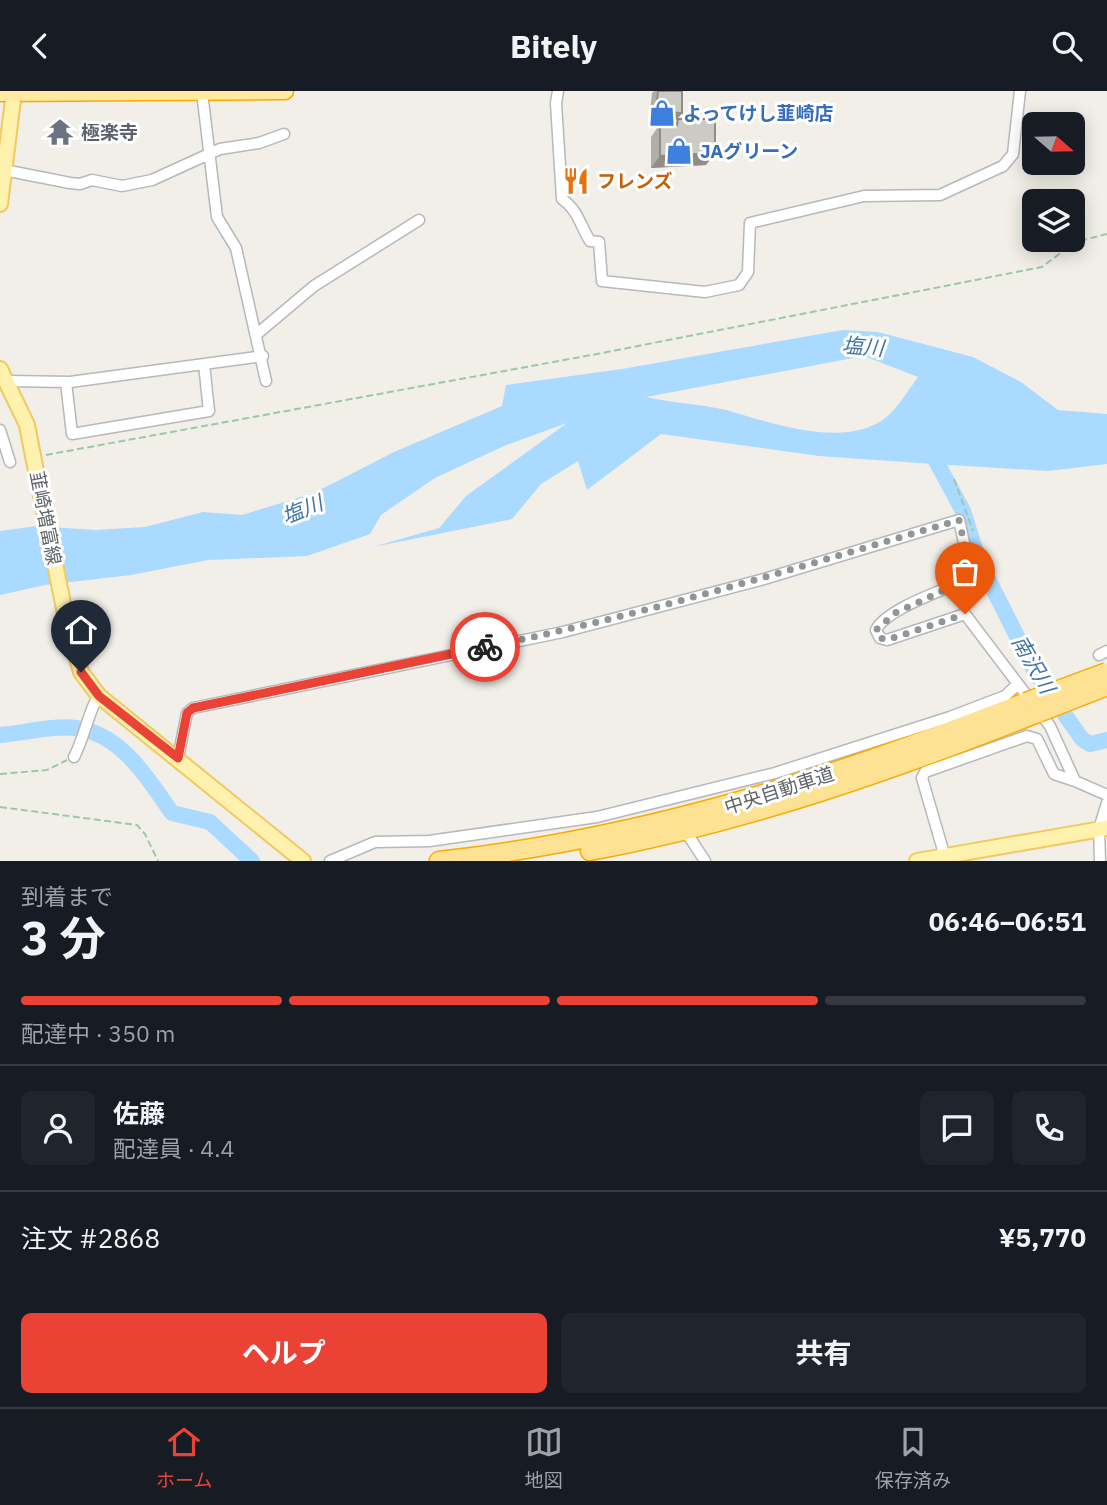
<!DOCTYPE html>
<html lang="ja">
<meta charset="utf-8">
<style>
:root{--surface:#171b24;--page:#20242c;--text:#f1f3f6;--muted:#9ea1a6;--line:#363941;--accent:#ea4335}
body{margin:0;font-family:"IBM Plex Sans","Noto Sans JP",sans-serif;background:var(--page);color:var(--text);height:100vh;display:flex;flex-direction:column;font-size:26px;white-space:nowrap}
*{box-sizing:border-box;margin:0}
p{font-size:23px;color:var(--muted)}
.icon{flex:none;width:38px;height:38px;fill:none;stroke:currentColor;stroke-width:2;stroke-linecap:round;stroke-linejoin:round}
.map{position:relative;height:770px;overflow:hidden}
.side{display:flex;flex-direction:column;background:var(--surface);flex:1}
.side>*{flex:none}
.needle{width:46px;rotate:110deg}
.tools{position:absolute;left:1022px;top:21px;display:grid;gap:14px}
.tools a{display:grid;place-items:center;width:63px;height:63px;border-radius:10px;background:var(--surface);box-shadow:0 4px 18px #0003;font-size:35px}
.pin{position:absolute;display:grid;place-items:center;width:60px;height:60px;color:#fff;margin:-72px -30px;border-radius:50% 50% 50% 0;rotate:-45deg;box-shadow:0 0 7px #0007}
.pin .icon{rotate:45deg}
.courier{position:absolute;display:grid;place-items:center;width:70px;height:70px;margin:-35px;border:5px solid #ea4335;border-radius:50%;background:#fff;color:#222;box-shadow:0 2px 9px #0007}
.summary em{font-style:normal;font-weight:700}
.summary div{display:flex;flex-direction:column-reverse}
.summary{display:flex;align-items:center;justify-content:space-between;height:119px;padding:0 21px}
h1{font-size:46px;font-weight:700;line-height:52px}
.bar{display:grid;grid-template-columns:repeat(4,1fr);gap:10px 7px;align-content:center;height:84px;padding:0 21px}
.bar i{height:9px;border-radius:5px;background:var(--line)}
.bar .active{background:var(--accent)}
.bar p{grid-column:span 4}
.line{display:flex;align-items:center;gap:18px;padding:0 21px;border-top:2px solid var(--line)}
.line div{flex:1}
.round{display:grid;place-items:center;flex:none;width:74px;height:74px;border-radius:10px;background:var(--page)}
.action{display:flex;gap:14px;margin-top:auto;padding:14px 21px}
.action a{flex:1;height:80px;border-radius:10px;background:var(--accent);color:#fff;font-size:28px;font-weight:700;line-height:80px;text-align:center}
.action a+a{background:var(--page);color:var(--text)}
header{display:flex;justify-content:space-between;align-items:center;height:91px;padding:0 21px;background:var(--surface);font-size:32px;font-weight:700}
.tab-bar{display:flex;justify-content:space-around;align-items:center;height:98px;border-top:2px solid var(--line);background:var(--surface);font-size:19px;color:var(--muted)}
.tab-bar a{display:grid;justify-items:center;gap:4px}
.tab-bar .active{color:var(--accent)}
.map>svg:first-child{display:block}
.water{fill:#aadaff;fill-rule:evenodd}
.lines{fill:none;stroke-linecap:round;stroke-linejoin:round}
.river{stroke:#aadaff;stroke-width:16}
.minor-casing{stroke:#b5b8bc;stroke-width:13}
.primary-casing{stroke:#f2c960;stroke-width:18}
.trunk-casing{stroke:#f9ab00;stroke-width:19}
.motorway-casing{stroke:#f9ab00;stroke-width:21}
.path{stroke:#9cc7a9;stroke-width:2;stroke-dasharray:7 3.5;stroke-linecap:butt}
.minor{stroke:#fff;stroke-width:10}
.primary{stroke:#fff2af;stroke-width:14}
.trunk{stroke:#feeaa1;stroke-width:16}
.motorway{stroke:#fde293;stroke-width:18}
.primary-bridge-casing{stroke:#f2c960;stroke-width:18;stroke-linecap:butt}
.motorway-bridge-casing{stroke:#f9ab00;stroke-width:21;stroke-linecap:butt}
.primary-bridge{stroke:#fff2af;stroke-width:14}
.motorway-bridge{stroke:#fde293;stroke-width:18}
.wall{fill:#afaea9}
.shaded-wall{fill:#8f8d8a}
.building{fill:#cccac5;stroke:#8f8d8a;stroke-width:2}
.done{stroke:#929495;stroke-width:7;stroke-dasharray:0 12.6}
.route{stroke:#ea4335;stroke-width:9}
.labels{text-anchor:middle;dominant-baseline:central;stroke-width:6;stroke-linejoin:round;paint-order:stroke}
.shop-label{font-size:19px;font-weight:bold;fill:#366cbe;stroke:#fff;text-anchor:start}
.worship-label{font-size:19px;font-weight:bold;fill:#5b616d;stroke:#fff;text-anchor:start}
.food-label{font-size:19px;font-weight:bold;fill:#c56008;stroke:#fff;text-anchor:start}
.street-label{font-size:19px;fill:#5f6368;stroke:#fff}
.water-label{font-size:21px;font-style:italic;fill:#4174aa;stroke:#fff}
</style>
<header><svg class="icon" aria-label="back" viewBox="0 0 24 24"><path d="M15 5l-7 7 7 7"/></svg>Bitely<svg class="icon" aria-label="search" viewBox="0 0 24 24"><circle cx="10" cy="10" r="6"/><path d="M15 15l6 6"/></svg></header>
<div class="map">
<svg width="1107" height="770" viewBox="0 0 1107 770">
<rect width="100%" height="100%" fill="#f1efe8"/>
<path class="water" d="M843,239l35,2 95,25 48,25 37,28 49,4v50l-59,7 -129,-8 -100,-7 -158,-22 -74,56 -9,-29 -37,23 -29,35 -139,28 66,-19 27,-32 101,-73 -63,23 -69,32 -54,37 -11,19 -63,22 -99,4 -77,15 -86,10 -45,10v-64l37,-5 58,4 50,-3 58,-15 39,3 72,-22 80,-41 108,-46 4,-21 116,-16zM864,265l54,21c-8,11 -16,24 -26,35 -40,41 -120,11 -166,-2 -26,-6 -54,-7 -80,-13z"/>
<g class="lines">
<path class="river" d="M929,357l34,63 15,48 58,115 46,65 8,5 17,-4
M0,644c24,-2 53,-10 76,-7 46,6 72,51 96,85l38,9 42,39"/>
<defs>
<path id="minor" d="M558,0l-2,12 6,96c16,11 18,26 28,42l9,1 3,39 103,11 34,-7 9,-13 2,-49 114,-27 76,-1 63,-29 10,-12 7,-63
M202,1l15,125 19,31 30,133
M4,79l66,13 10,1 12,-4 30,6 30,-6 68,-31 39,-6 25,-9
M257,243l57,-48 105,-66
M7,290l63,1 193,-26
M66,291l6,52 137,-23 -5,-47
M0,339l10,32
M1099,564l8,-4
M74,666c9,-16 17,-53 25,-61
M178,667l9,-45 6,-5 370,-76 201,-53 195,-59 11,50 -4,10c-22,10 -80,29 -90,50l4,8 7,2 78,-26 53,70
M690,747l15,23
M945,766l-23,-79 3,-6 102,-36 10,3 17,35 21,7
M330,770l45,-19 54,-1 168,-24 178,-44 175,-56 55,-21 13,-12 32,42 25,55 32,14
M1100,770l-1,-32 8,-26"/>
<path id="primary" d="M0,113l14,-112
M0,278l27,56 6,31
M68,537l13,44 18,24 204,165
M917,770l190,-33"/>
<path id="trunk" d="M0,2l285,-2"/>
<path id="motorway" d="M590,760c155,-29 301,-80 448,-138
M439,770c208,-23 393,-83 587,-159"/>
</defs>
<use href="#minor" class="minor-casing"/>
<use href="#primary" class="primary-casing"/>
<use href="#trunk" class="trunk-casing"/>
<use href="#motorway" class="motorway-casing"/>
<path class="path" d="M46,364l551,-101 445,-87 33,-25 32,-8
M954,388l19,52
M0,683l47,-4 20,-10
M0,716l137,18 8,9 13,27"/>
<use href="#minor" class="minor"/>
<use href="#primary" class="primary"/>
<use href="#trunk" class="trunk"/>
<use href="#motorway" class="motorway"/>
<defs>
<path id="primary-bridge" d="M33,365l35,172"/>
<path id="motorway-bridge" d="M1026,611l81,-30
M1038,622l69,-27"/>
</defs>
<use href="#primary-bridge" class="primary-bridge-casing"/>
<use href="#motorway-bridge" class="motorway-bridge-casing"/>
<use href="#primary-bridge" class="primary-bridge"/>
<use href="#motorway-bridge" class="motorway-bridge"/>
</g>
<path class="wall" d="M654,0h28v22l-7,9h-26l3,-29z
M678,28l28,46 -55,3v-31l9,-13 14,1z"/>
<path class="shaded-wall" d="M656,21l26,1 -7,9h-26z
M715,62l-9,12 -55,3 9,-12z"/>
<path class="building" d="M658,0h24v22l-26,-1z
M678,28h37v34l-55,3v-32l17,1z"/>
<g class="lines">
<path class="done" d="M485,556c161,-32 317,-81 474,-127l11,50 -4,10 -71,33 -19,17 4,8 7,2 78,-26"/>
<path class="route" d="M81,581l18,24 79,62 9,-45 6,-5 292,-61"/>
</g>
<defs>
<symbol id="shop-bare" viewBox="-9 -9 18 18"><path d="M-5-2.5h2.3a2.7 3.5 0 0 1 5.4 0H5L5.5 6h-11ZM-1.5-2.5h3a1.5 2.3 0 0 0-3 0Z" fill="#3f7fe0" stroke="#fff" stroke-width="2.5" paint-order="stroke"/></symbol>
<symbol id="temple-bare" viewBox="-9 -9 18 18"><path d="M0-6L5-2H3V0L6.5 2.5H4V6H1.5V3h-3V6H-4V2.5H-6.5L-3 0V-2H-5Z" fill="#6b7280" stroke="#fff" stroke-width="2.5" paint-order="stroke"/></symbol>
<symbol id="restaurant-bare" viewBox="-9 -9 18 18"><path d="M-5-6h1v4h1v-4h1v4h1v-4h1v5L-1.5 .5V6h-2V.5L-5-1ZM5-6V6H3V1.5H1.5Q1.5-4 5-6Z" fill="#e8710a" stroke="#fff" stroke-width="2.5" paint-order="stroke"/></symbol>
</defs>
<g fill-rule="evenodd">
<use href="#shop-bare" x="643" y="3" width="38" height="38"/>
<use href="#temple-bare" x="41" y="22" width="38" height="38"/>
<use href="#shop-bare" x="660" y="41" width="38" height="38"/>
<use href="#restaurant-bare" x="557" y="71" width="38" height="38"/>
</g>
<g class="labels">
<g class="shop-label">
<text x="683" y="22">よってけし韮崎店</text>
<text x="700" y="60">JAグリーン</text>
</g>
<g class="worship-label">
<text x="81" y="41">極楽寺</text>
</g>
<g class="food-label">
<text x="597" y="90">フレンズ</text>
</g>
<g class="street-label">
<text transform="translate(46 427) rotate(79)">韮崎増富線</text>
<text transform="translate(779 699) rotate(-18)">中央自動車道</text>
</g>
<g class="water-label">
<text transform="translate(863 255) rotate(5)">塩川</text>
<text transform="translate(302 418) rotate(-22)">塩川</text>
<text transform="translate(1034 573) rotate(60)">南沢川</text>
</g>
</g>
</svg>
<div class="tools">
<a><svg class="needle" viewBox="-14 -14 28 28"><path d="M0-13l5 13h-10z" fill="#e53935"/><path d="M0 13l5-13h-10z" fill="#9ea1a6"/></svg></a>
<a><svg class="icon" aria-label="layers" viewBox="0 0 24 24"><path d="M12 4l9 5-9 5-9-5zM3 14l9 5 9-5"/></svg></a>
</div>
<div class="pin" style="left:965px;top:523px;background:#ea580c"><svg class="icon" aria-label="bag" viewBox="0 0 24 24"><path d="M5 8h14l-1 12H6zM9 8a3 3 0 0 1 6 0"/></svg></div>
<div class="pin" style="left:81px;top:581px;background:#1f2937"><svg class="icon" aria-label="home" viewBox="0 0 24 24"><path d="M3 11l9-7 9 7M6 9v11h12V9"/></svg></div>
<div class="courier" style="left:485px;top:556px"><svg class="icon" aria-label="bike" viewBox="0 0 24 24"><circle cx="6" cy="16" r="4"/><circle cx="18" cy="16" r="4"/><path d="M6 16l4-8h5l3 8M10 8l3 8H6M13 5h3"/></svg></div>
</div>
<section class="side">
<div class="summary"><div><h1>3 分</h1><p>到着まで</p></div><em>06:46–06:51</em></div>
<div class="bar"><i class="active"></i><i class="active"></i><i class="active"></i><i></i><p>配達中 · 350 m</p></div>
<div class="line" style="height:126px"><a class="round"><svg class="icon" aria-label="person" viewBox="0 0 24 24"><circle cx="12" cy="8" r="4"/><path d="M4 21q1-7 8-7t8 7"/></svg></a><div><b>佐藤</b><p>配達員 · 4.4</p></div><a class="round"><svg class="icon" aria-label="chat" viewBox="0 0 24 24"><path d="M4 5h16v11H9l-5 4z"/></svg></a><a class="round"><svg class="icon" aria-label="phone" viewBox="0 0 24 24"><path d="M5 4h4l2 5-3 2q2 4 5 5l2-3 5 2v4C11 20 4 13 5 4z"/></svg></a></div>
<div class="line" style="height:91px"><div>注文 #2868</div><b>¥5,770</b></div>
<div class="action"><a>ヘルプ</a><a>共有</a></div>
</section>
<nav class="tab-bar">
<a class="active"><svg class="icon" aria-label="home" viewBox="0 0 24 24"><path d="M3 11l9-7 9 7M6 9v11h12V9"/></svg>ホーム</a>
<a><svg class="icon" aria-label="map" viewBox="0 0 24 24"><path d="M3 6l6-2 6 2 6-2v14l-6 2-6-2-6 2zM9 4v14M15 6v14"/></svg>地図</a>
<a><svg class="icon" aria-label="saved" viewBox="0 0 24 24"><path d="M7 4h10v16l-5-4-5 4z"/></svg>保存済み</a>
</nav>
